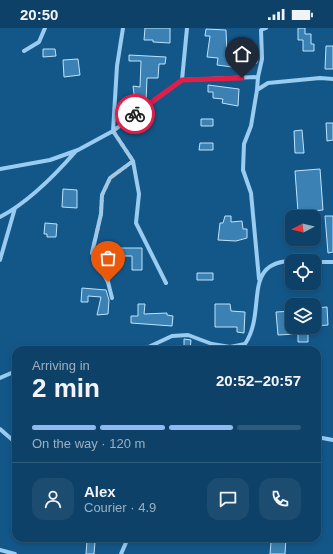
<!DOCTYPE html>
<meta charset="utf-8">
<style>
:root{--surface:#0e4167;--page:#1c4c70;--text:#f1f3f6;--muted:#9bafc0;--line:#2e5a7b;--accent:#90b9f0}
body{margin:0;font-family:Arial,sans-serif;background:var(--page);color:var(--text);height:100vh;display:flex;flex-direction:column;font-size:15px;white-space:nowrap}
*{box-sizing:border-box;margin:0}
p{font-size:13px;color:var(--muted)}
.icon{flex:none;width:22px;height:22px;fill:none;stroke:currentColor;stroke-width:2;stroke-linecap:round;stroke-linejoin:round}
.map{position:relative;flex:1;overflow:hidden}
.side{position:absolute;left:12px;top:318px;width:309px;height:196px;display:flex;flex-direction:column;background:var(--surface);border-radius:12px;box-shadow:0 2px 6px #0003,0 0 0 1px var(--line)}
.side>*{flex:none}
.needle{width:26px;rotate:263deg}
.buttons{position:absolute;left:285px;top:182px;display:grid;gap:8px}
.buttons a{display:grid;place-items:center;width:36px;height:36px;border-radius:8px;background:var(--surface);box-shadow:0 2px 6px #0003,0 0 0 1px var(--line);font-size:20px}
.pin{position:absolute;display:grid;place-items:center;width:34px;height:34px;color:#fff;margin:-41px -17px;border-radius:50% 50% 50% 0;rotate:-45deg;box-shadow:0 0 4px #0007}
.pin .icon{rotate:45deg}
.courier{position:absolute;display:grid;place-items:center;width:40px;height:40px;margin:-20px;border:3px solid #e11d48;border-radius:50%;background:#fff;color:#222;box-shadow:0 1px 5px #0007}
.headline em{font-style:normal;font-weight:600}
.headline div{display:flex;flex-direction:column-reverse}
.headline{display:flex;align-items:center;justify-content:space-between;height:68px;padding:0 20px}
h1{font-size:26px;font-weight:600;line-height:30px}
.bar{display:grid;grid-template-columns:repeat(4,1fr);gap:6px 4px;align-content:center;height:48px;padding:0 20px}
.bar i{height:5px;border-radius:3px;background:var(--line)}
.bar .selected{background:var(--accent)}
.bar p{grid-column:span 4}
.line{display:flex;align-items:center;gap:10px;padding:0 20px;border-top:1px solid var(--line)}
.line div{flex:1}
.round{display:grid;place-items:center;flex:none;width:42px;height:42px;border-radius:12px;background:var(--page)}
.status{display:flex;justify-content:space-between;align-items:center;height:28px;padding:0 20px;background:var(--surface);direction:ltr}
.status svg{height:11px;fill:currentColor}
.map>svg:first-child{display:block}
.building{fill:#3b81b3;stroke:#bfe3fc}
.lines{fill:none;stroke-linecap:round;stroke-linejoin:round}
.street{stroke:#99ccf0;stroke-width:4}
.done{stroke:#acc4d6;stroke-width:4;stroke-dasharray:0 7.2}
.route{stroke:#e11d48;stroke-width:5}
</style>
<div class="status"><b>20:50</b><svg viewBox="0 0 49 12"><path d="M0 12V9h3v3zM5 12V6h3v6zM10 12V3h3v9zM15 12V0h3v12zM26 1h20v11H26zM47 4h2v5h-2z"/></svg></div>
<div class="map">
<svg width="333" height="526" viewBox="0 0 333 526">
<rect width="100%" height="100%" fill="#135789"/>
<path class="building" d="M145,0h25v15l-17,-1v-2h-9z
M298,0h7v6h6v10h3v7h-11v-11h-5z
M206,1l20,1 1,24 21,-5 1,8 8,-1v7l-25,4 -15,-2 1,-7 -11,-1 3,-21h-5z
M326,18h7v23h-8z
M43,21h12l1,7 -13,1z
M129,27l37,2 -1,7h-6l-1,14h-11l-1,24h-11l-2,-16 7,1 1,-26h-12z
M78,31l2,16 -16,2 -1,-17z
M208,57l31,4 -1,17 -16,-3 1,-4 -10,-1v-6h-5z
M201,91h12v7h-12z
M326,95h7v17l-6,1z
M302,102l2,23h-9l-1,-22z
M200,115h13v7h-14z
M320,141l3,41 -25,2 -3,-41z
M63,161l14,1v18l-15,-1z
M225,188h6v6l11,-1 1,8h4v9l-11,3 -18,-1 2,-17h3z
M325,188h8v36l-5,1z
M45,195l12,1 -1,13h-9v-3h-3z
M111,220h31v22h-10v-14h-15v12h-6z
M197,245h16v7h-16z
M82,260l24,2 3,10 -1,14 -11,1 4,-18 -13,-1v6h-7z
M138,276h7l-1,10 23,-1v2l6,1 -1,10 -41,-3v-7h7z
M215,276h15l1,7 14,1 -1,21 -7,-1v-5h-22z
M327,279l1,18 -14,1v-18z
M292,283v16h3l1,7 -18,1 -2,-23z
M308,304v10h-10v-9z
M184,311l7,1 -1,10h-6z
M280,510h6l-1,16h-15l1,-12h9z
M87,513l8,1 -1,12h-8z"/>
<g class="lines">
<path class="street" d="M123,0l-6,38 -4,65 20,30 6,33 -3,29 30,60
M24,23l15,-9 6,-14
M258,49l-1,13 -6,36 -7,18 -1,26 8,23 8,86
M182,52l5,-52
M257,62l11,-7 52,-5 13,1
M0,141l50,-9 28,-10 35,-19 69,-51 76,-3 4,-18 -1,-29 5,-2
M0,189c27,-14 56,-43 76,-66
M0,232l15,-52
M314,234h19
M112,270l-4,-16 -16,-29 9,-39 1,-19 8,-17 23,-17
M88,322l8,-3 35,3
M142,322l30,-14 16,-1 24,9 18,3 15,-3c24,-36 -8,-88 58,-83
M0,350l16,-7
M0,401l16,14
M317,409l16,3
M0,522l15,4
M121,526l7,-16"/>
</g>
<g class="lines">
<path class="done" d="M108,254l-16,-29 9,-39 1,-19 8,-17 23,-17 -20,-30 22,-17"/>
<path class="route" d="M135,86l47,-34 60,-2"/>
</g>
</svg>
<div class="buttons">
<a><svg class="needle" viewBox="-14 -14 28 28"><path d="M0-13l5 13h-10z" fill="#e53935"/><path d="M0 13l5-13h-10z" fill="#9bafc0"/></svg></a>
<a><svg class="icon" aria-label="locate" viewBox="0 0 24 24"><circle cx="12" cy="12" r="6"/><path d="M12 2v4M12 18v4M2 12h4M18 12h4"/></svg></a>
<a><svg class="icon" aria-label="layers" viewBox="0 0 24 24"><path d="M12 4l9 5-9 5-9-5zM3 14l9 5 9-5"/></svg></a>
</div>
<div class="pin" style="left:108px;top:254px;background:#ea580c"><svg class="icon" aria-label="bag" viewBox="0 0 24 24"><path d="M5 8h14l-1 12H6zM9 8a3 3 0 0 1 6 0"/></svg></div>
<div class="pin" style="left:242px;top:50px;background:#1f2937"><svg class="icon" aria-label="home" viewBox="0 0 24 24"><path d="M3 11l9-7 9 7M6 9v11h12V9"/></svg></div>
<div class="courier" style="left:135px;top:86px"><svg class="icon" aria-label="bike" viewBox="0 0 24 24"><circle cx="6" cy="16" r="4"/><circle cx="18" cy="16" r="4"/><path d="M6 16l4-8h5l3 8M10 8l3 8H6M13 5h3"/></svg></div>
<section class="side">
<div class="headline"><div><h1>2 min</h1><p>Arriving in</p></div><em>20:52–20:57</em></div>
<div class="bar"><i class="selected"></i><i class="selected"></i><i class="selected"></i><i></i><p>On the way · 120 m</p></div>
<div class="line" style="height:72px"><a class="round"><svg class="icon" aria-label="person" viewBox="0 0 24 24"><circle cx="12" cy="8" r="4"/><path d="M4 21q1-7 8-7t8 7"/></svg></a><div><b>Alex</b><p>Courier · 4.9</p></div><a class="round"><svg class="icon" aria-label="chat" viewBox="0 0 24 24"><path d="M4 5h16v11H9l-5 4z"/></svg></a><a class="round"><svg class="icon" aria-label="phone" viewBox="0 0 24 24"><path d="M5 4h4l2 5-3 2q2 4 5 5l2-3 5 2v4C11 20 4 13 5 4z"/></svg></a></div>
</section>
</div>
